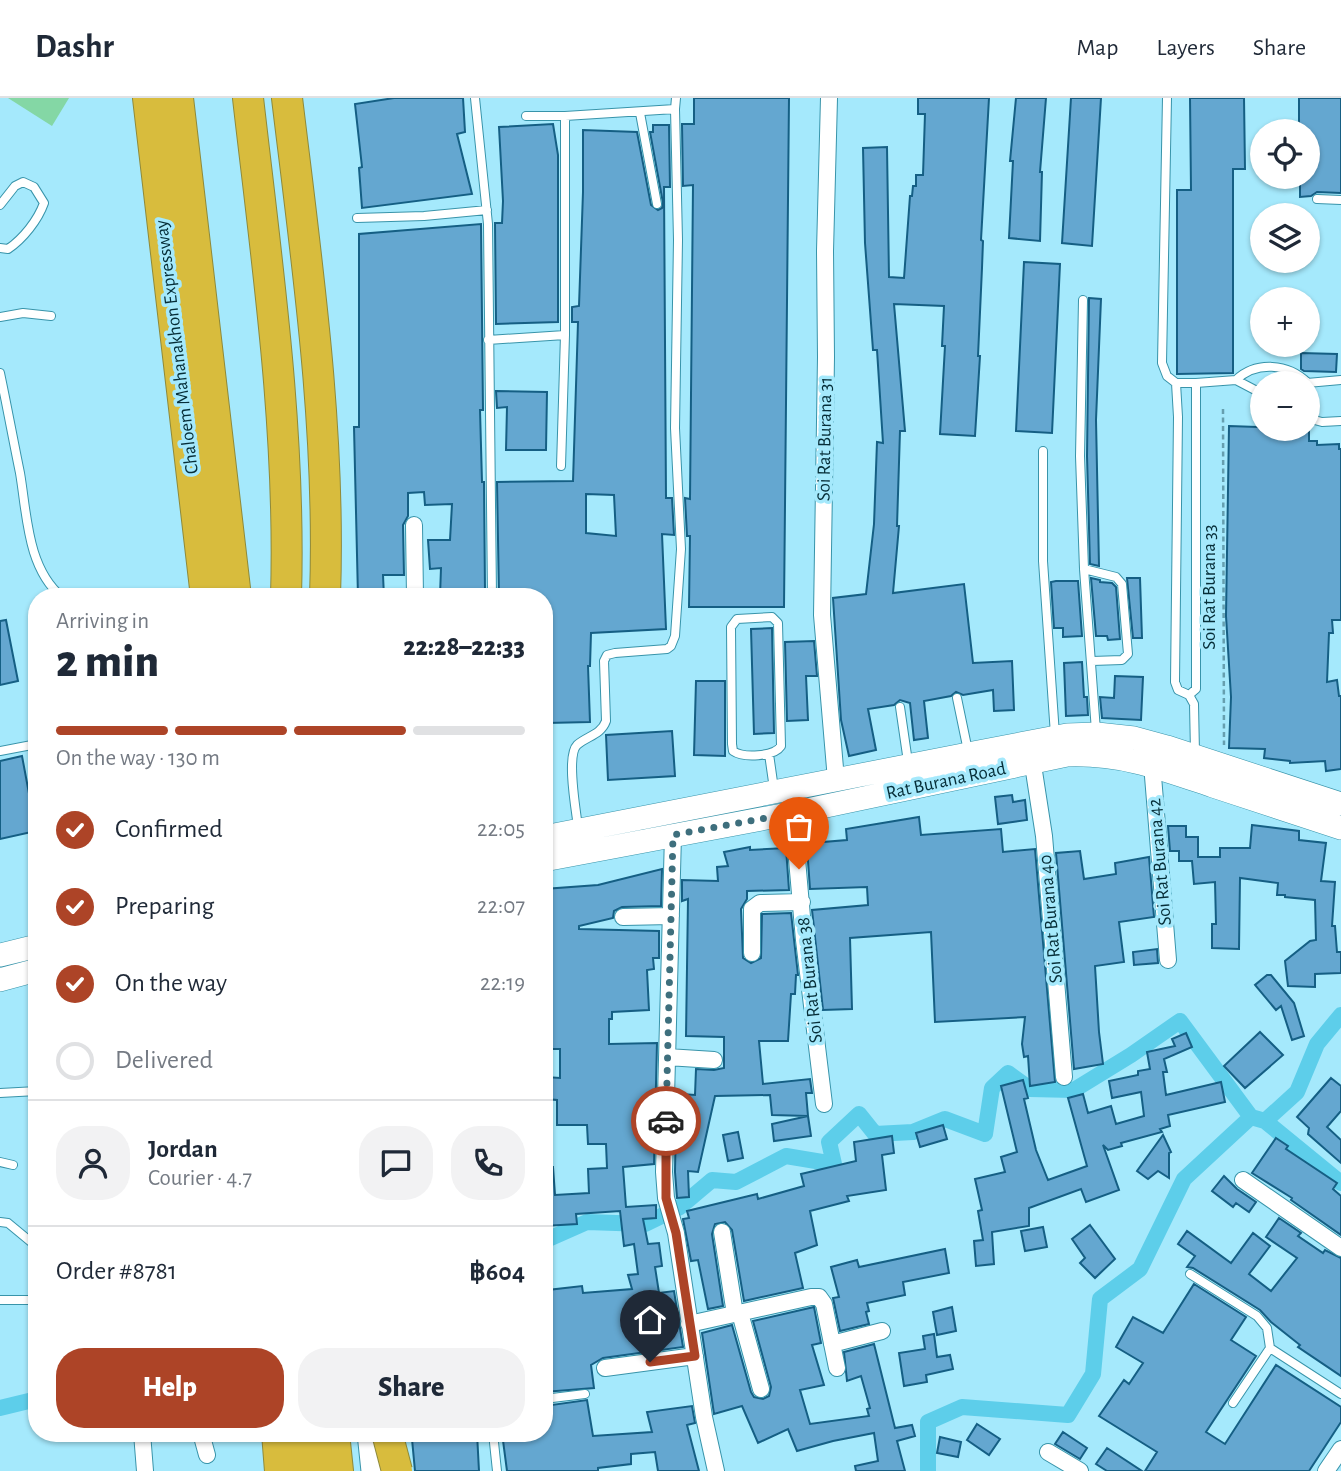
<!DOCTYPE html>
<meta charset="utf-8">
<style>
:root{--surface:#fff;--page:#f2f2f3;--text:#1f2937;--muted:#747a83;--line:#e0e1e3;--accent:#ad4427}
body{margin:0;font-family:"Alegreya Sans",sans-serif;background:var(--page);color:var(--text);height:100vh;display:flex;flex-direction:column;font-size:26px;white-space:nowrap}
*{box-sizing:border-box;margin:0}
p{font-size:23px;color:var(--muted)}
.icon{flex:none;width:38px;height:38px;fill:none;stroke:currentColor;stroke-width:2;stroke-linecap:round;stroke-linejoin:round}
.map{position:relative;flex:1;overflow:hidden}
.panel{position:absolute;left:28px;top:490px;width:525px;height:854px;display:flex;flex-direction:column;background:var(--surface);border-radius:28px;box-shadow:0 2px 5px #0004}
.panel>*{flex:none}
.buttons{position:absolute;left:1250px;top:21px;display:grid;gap:14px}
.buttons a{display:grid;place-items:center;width:70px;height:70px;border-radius:50%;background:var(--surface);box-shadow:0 2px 5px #0004;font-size:35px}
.pin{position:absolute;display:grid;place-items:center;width:60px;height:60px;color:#fff;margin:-72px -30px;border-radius:50% 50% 50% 0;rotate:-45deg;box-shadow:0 0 7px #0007}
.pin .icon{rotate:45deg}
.courier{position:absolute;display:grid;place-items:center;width:70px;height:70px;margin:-35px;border:5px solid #ad4427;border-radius:50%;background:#fff;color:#222;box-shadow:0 2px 9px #0007}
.head em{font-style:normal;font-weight:800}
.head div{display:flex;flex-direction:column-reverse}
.head{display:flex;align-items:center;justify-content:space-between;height:119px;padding:0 28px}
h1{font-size:46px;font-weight:800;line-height:52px}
.bar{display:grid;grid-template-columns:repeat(4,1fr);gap:10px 7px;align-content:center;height:84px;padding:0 28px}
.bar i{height:9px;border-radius:5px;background:var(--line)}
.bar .active{background:var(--accent)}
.bar p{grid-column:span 4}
.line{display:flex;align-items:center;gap:18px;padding:0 28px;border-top:2px solid var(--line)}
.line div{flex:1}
.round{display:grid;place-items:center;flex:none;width:74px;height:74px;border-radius:28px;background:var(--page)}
ol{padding:0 28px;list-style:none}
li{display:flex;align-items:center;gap:21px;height:77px}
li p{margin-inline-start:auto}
li .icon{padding:7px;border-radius:50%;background:var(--accent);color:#fff;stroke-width:4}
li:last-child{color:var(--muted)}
li i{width:38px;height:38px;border:4px solid var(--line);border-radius:50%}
.action{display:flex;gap:14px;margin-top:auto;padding:14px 28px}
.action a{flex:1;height:80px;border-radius:28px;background:var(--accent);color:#fff;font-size:28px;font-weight:800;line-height:80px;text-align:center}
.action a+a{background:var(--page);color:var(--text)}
header{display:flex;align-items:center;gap:42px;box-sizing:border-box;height:98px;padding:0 35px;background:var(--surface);border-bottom:2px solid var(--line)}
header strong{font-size:33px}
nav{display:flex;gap:38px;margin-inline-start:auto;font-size:24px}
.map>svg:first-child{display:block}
.green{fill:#84d7a5}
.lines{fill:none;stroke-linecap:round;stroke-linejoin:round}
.canal{stroke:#5dceea;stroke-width:16}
.building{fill:#64a7d0;stroke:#155f84;stroke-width:2;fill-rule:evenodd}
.service-casing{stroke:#3894aa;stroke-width:10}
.minor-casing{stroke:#3894aa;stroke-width:18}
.tertiary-casing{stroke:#3894aa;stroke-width:23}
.secondary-casing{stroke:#3894aa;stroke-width:24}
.motorway-casing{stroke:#8e8a3b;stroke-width:32}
.path{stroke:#669faf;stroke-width:2.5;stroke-dasharray:5 3.5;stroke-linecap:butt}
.service{stroke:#fff;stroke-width:8}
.minor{stroke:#fff;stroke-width:16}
.tertiary{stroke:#fff;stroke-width:21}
.secondary{stroke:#fff;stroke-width:23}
.motorway{stroke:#d8bc3d;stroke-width:30}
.motorway-bridge-casing{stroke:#8e8a3b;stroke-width:32;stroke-linecap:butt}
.motorway-bridge{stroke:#d8bc3d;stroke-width:30}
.done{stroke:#3e6f7d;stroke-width:7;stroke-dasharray:0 12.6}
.route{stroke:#ad4427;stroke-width:9}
.labels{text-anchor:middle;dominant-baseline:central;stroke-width:7;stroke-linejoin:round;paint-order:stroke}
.street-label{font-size:19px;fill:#062e38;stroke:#a5e9fc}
</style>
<header>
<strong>Dashr</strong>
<nav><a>Map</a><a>Layers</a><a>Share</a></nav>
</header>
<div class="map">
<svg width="1341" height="1373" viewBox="0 0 1341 1373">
<rect width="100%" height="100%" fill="#a5e9fc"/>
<path class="green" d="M8,0h61l-17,28z"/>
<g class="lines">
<path class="canal" d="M1265,1023l76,62
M544,1143l43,-19 58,2 35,-17 32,-27 24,2 50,-26 48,8 -5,-22 30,-28 16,20 38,-2 32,-13 40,15 7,-46 16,-15 22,16 44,1 57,-35 49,-34 71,96
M0,1310l37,-9
M928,1373v-49l34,-15 106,8 25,-41 7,-75 40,-30 44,-90 67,-62 14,4 32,-29 20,-48 24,-29"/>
</g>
<path class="building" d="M394,0h69l2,34 -8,2 15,60 -110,14 -3,-40 3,-1 -7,-63z
M694,0h95l-5,509h-95l1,-71h-3l-2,-38 5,1 3,-314 -10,1 -1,-62h12z
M918,0h71l-8,142 2,1 -1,27 -4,88h2l-5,80 -35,-2 5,-88h-3l2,-40 -50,-2 11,127h-5l-3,95h2l-6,67 71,-9 9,79 39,-2 2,49 -20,1 -1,-21 -30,5 -7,-3 -5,4 -27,5 4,37 -14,2 -4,-37 -10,-3 -6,5 -26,4 8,41 -27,6 -8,-36 -8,-122 33,-4 8,-70 3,-82 6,1 -6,-93h-4l-8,-107 -2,-95 24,-1 2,130 15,1 6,-82h2l1,-10h3v-11h7l2,-61h-7z
M1016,0h30l-6,74h2l-2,69 -31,-3 4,-77h-3z
M1071,0h30l-9,148 -30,-3z
M1190,0h54l1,71h-12v204l-56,1v-184h14z
M1299,0h42v95l-24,-1 -6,4 -11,1v-20h7v-46h-8z
M553,26l5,31v167l-62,2 -1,-101h7l1,-22 -4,-74z
M653,27h16l1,62h-6l2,311h6l2,37 -12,-1 4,95 -75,4 -1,33h-2l2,56 -43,1 -3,-126h-45l-2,-115 76,-1 5,-159h-6v-15l7,-1 4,-114v-62l54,2 14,73 7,5 4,-2 1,-5 -13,-71h3zM586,396l28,1 2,41 -30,-3z
M481,126l2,186h-3l2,72h2l1,109 -45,5 1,-28 -11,1 -2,-29h22l2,-36 -27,1 -1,-13 -16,1v23l-5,9 1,50h-21l1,22h-26l-4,-170h5v-193z
M1024,164l36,2 -8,169 -36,-2z
M1089,200l12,1 -5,121 3,146 -9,-2 -3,-108z
M1301,255l36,1 -1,18 -32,-1 -3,-2z
M496,293l51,1 -1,58h-40l1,-43 -10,1z
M1229,328l80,3v12h8v4l22,-1v5h2v171h-9l1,13h-4l-2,49 10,-2 2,16h2v73l-15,2 -1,-10 -35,2v-2l-26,-3 1,-9 -36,-1 2,-51 -5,-81z
M1091,480l9,2v2l12,1 4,4 4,52 -12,1 -1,-4h-11z
M1127,480h13l2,60h-9z
M1056,483h22l4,55 -19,1v-9h-9l-3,-46z
M6,522l12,61 -18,4v-64z
M772,530l2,105 -20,1 -3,-105z
M814,543l3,35h-11l2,44 -21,1 -2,-79z
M1082,564l2,35h3l1,18 -22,1 -2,-53z
M1115,578l28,1 -2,43 -39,-2 -2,-21 14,1z
M696,583h29v75l-31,-1z
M672,633l3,45 -67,4 -2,-45z
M22,658l14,75 -36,8v-78z
M1012,697l1,7 12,-2 2,20 -29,4 -3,-27z
M919,719l2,18 80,-6 2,23 32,-3 20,233 -25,4 -2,-30 -4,1 -2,-13 3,-27 -90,5 -4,-90 -81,6 2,71 -29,1 -11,-100 56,-5 -1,-18 -57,2 -3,-42h4v-4l36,-3 -1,-11z
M1252,727l47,6v9l27,3 -5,38 14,1 -3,44h3l2,26h4v21l-26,1v13l-27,-1 -3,-25 25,-20 6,-1 -1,-40 -30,-3v-2h-8l1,-12 -38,-5 -1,71 -27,-1v-24h4l-1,-42 -21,2 -2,-23h-13v-10h-9l-2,-25h18v11h12v20h22v-9h30z
M750,749v3l36,-2 3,42 -42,1v8l-6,10 2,49 8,5 10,-5 1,-44 29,-1 7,62h-2l-1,19h-4l-3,47h-29l4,43 47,-5 2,14h-6l2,23 -36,-1 -2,-20 -55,1 -17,76 -10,-1 1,26 -12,1 -2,-26 1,-55h5l1,-23 13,1 1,-26 18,1 10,-2v-31l-38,-1 2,-137 -6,2v-21l36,1 -1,-14 11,-1 -4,-14z
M1080,753l4,28 32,-5 -1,-11 34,-6 5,60 -35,5 5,40 -29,4 4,66 4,32 -29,5 -18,-216z
M662,771l-1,37 -39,1 -8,4 -1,7 -34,8v3l80,2v27h-6l1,11 -7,1 2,40 -37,2v7h-3v25l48,-1 -3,121 -31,3 3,40 30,-2v13l-13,1 5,25 11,-1 3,23 -7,1 4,26 15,-2 9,56 -80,11 -12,7 3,23 -50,4v-52h8l-4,-50 34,-4 1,7 49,-4 -4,-14 10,-1 -4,-30 -10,2 -4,-35 -44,3 1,10 -33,2v-59h9l2,28 34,-2 -1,-24 19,-1 -1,-24h-18l-1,-19h-30v-25l-12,-1 1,-22 14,1v-29h-16v-88h4l-1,-23h-3v-49l54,-4z
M1157,851l1,14 -24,2 -1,-13z
M1267,877h4l23,28 10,33 -12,4 -11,-34 -5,4 -21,-25z
M1260,934l23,23 -38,33 -21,-22z
M1186,935l6,14 -28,12 3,13h-4l3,23 55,-13 4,20 -57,13 2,11 -10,3 2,3 -41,11 1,3 -14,4 -5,-5 16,45 -33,12 -5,-13 -52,19v18l-37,6 2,32 -18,2 -2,-25 9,-1 -5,-29 4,-1 -7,-31 30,-7 -4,-15 16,-5 -16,-66 22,-6 5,18 -4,1 12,51 12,30 39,-14 -19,-68 15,-4 5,19 23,-7 5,18 28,-8 -3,-24 -29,6 -3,-17 29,-6v-4l12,-2 -3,-17 28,-6 -3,-7z
M1331,980l10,8v25l-14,16 14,13v23l-33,-29 1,-6 -12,-11z
M808,1018l3,20 -37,5 -2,-17z
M943,1027l4,14 -27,8 -4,-14z
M738,1034l5,26 -15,3 -5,-26z
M1163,1037l8,17 -2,1v25l-11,-7 -10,8 -11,-8z
M892,1038l2,17 -12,2 4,35 -39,6 2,5 -39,10 7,34 -22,8 8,35 -59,13 -12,-71 -7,-8 -10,2 -3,10 11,72 -15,3 -10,-49 -7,1 -8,-42 6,-1 -2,-7 70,-17 1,5 46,-13 -3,-12 55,-13 -2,-19z
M1276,1040l12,8 -2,3 51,34 -4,6 8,7v39l-50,-35 1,-2 -40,-25z
M1224,1078l13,13 19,13 -7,10 -13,-9 -3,4 -21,-16z
M1279,1120l22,15 -3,3 25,17 2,-3 16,8v118l-43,-29 2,-2 -29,-23 -11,-12 -67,-42 -6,-1 8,-11 -17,-12 9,-13 44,32 22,-30 17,13 -21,28 22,17 26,-33 -31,-21z
M1090,1127l25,34 -20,19 -15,-15 5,-5 -13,-19z
M1043,1129l4,20 -22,4 -4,-20z
M945,1151l4,24 -46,9 2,13 -38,8 2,8 -3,1 3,12 -29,7 -7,-33 6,-1 -8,-30 26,-7 2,7z
M1194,1186l52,33 -15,23 25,16 -50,76 19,12 51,-79 65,42v15l-32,49h-164l12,-19 -58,-36 25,-36 5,4 14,-21 -27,-16 17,-30 30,16z
M814,1209l7,36 -9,2 12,40 -24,5 10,34 59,-8 -2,-7 3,-1 -9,-32 -14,5 -3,-29 30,-8 21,84 17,-3 3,11 -18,5 8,30h-49l-1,-5 23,-5 -4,-28 -41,8 -36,10 -9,-22 -30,14 -16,-37 -28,8 -12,-81 30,-8 19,67 3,5 9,2 6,-3 2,-9 -18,-66z
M952,1209l4,24 -19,4 -4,-23z
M934,1236l3,23 13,-2 3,14 -27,6 1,7 -23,4 -5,-33 26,-4 -2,-13z
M587,1302l6,36 59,-4 -5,-20 45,-6 3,17 -8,2 12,46h-41l-3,-19 -24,2v10l-33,4v3h-91l-5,-38h42v-27z
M977,1326l23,15 -11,16 -22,-15z
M1063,1334l24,16 -7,11 -25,-15z
M460,1335h17l2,38h-64l-3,-32z
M940,1339l21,5 -3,15 -21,-4z
M1107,1350l35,23h-35l-11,-7z"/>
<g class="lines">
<defs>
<path id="service" d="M475,0l13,126 4,373
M1167,0l-5,265 5,13 9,7
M675,11l1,-11
M640,15l17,91
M526,18h39
M1317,101l24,1
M0,107l15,-19 8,-4 11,5 10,16c-6,17 -21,36 -36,46l-8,-1
M357,120l67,-2 63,-6
M1083,202l-3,156 4,113 12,162
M0,219l23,-4 28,3
M488,242l77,-5
M0,275c7,33 13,66 20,100 7,41 7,95 42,124
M1236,282c20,-19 52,-17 72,3
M1196,285l40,-3 19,10h7
M1307,285l34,-3
M1307,320l15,4 19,-1
M1043,353v110l12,174
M561,368l4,-131v-219l110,-7 3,131 -3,188 6,121 -6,87 -4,10 -4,3 -52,4 -8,2 -3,6 2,60c-5,14 -19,15 -29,24 -11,11 -1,65 1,82
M1084,471l32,8 6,7 6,70 -6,6 -30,1
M772,519l6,6 3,123c-7,11 -38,12 -48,5l-1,-7 -1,-117 6,-8z
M1189,597l7,-6v-306h-20l2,34 -3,265 3,8 11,5 5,9 1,49
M957,600l11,53
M900,609l8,55
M0,653l37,-7
M769,656l5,35
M0,995l37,-2
M0,1064l13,3
M0,1124l8,1 29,24
M1190,1176l67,42 10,12 3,20
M0,1202h37
M544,1301l41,-5
M1233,1305l37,-55 71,46
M493,1335l4,38"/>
<path id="minor" d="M829,0l-4,153 1,106 -4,258 14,165
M414,427l1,72
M1031,654l13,84 20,241
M1152,666l16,196
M793,715l11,127 20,164
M673,737l-9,337 2,26 10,35 28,184 12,54
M623,819l48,-1
M752,855v-44l8,-6 42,-1
M667,959l47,3
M1243,1082l98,68
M722,1134l13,82
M740,1215l21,76
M689,1226l122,-27h8l5,7 13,64
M832,1246l50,-13
M605,1270l90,-12
M142,1335l3,38
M201,1335l6,22
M1048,1354l32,19
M1326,1373l15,-22"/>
<path id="tertiary" d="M368,1335l4,38"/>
<path id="secondary" d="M544,739l424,-83 99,-19 30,-1 37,4 33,9 174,57
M544,762l249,-47 274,-58c55,-2 96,14 146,31 43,14 85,28 128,42
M0,857l37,-9
M0,882l37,-10"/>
<path id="motorway" d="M148,0l58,499
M178,0l58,499
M248,0c19,166 43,332 38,499
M287,0c20,166 44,331 38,499
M277,1335l3,38
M304,1335l5,38
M334,1335l4,38"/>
</defs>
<use href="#service" class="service-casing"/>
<use href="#minor" class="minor-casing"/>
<use href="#tertiary" class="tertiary-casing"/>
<use href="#secondary" class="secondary-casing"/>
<use href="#motorway" class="motorway-casing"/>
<path class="path" d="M1223,311l1,336"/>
<use href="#service" class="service"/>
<use href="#minor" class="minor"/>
<use href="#tertiary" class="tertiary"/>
<use href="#secondary" class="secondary"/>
<use href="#motorway" class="motorway"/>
<defs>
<path id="motorway-bridge" d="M387,1335l10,38"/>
</defs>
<use href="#motorway-bridge" class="motorway-bridge-casing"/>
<use href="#motorway-bridge" class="motorway-bridge"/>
</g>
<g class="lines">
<path class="done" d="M666,1023l7,-286 120,-22 6,56"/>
<path class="route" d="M650,1264l45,-6 -19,-123 -10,-35v-77"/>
</g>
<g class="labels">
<g class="street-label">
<text transform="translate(177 249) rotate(-97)">Chaloem Mahanakhon Expressway</text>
<text transform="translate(825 341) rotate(-89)">Soi Rat Burana 31</text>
<text transform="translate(1209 489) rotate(-90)">Soi Rat Burana 33</text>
<text transform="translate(946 683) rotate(-12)">Rat Burana Road</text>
<text transform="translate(1160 764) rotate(-95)">Soi Rat Burana 42</text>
<text transform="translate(1051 821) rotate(-95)">Soi Rat Burana 40</text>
<text transform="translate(810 882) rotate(-96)">Soi Rat Burana 38</text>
</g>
</g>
</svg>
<div class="buttons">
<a><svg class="icon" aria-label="locate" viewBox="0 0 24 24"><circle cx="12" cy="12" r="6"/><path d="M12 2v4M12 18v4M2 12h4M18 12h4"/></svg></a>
<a><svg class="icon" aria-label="layers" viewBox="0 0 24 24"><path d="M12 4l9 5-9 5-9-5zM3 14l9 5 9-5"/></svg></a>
<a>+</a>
<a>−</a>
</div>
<div class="pin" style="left:799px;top:771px;background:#ea580c"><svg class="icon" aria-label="bag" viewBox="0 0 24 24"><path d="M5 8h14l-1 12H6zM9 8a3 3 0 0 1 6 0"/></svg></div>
<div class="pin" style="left:650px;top:1264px;background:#1f2937"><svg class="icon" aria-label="home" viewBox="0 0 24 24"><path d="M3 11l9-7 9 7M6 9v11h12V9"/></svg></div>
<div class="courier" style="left:666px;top:1023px"><svg class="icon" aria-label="car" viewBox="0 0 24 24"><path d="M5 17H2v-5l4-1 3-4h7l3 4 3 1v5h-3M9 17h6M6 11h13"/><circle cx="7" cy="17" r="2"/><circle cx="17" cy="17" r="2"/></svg></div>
<section class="panel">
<div class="head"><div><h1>2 min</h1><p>Arriving in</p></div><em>22:28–22:33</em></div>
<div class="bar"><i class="active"></i><i class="active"></i><i class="active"></i><i></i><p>On the way · 130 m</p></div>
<ol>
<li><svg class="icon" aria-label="check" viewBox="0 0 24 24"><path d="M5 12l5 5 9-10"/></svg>Confirmed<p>22:05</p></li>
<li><svg class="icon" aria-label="check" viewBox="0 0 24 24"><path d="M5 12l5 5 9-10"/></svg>Preparing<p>22:07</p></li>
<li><svg class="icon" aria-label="check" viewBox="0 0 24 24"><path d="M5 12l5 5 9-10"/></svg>On the way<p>22:19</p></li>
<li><i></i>Delivered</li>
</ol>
<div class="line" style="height:126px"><a class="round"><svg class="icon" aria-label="person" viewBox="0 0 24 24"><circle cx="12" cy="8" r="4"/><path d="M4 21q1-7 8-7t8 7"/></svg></a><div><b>Jordan</b><p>Courier · 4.7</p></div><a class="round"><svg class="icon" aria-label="chat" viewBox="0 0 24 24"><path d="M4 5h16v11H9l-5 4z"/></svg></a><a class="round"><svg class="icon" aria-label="phone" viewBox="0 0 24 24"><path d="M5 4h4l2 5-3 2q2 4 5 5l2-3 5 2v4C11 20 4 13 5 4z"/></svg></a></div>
<div class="line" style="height:91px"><div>Order #8781</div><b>฿604</b></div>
<div class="action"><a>Help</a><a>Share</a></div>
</section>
</div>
